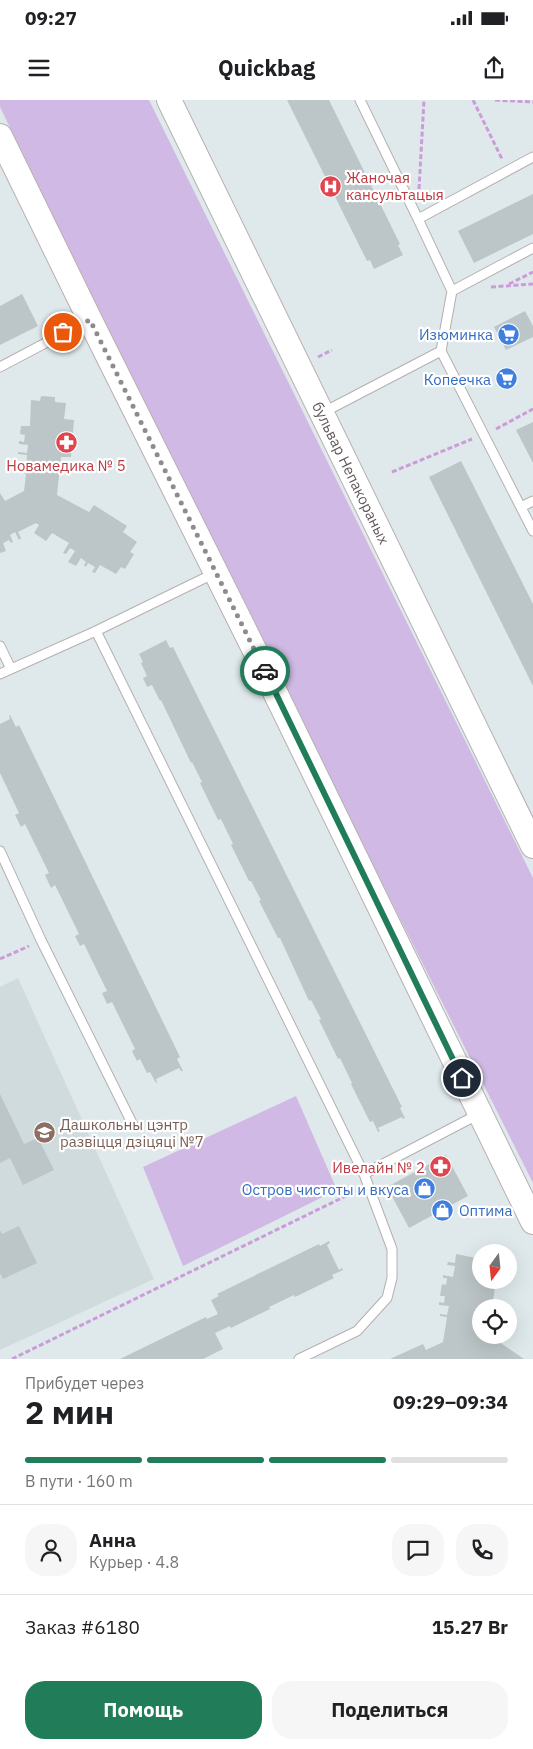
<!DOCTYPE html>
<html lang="ru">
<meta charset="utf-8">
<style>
:root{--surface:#fff;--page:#f6f6f6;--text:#202124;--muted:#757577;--line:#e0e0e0;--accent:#217d59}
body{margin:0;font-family:"IBM Plex Sans",sans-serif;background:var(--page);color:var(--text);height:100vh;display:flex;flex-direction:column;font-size:19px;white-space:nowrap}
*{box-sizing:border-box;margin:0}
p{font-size:16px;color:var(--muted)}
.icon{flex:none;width:28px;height:28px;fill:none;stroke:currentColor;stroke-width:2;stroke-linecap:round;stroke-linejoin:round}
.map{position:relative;height:1259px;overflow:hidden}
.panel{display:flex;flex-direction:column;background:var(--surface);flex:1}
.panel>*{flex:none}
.needle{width:32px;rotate:195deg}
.controls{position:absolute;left:472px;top:1144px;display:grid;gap:10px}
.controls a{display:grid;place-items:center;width:45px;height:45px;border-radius:50%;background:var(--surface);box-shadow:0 5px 20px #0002;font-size:25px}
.pin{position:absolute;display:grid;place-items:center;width:42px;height:42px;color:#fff;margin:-21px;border:2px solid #fff;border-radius:50%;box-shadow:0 1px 5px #0007}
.courier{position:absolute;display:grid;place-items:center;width:50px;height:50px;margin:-25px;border:4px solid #217d59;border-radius:50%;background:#fff;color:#222;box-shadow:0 1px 6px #0007}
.overview em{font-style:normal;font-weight:700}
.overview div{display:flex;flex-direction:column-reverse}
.overview{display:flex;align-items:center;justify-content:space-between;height:85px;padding:0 25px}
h1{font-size:32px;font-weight:700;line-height:38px}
.bar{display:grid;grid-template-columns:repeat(4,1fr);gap:8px 5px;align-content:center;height:60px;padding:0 25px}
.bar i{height:6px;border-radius:4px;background:var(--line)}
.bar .current{background:var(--accent)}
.bar p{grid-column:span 4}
.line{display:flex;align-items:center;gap:12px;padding:0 25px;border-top:1px solid var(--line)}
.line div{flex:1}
.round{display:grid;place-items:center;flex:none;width:52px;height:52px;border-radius:20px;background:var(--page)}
.primary-button{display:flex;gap:10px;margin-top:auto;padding:10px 25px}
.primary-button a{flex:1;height:58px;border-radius:20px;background:var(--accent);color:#fff;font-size:20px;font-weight:700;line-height:58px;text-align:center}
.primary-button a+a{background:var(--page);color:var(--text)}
.status{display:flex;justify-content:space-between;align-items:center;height:35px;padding:0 25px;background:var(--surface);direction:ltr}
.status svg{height:14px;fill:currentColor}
header{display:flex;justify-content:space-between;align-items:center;height:65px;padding:0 25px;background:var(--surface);font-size:22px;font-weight:700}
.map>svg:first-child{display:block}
.education{fill:#d0dbde}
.green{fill:#d0bae5}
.building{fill:#bcc5c7}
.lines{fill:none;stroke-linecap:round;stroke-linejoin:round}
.service-casing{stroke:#b6afae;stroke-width:11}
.secondary-casing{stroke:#b8b0af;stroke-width:26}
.path{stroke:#ca9dd8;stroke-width:3;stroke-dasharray:5 2.5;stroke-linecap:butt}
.service{stroke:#fff;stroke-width:9}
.secondary{stroke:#fff;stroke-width:24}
.done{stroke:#8d8b8c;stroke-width:5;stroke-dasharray:0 9}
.route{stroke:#217d59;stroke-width:6}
.labels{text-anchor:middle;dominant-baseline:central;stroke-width:4.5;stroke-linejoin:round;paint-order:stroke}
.health-label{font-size:15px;fill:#be3a42;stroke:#fff;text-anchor:start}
.shop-label{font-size:15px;fill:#366cbe;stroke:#fff;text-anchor:end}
.street-label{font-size:15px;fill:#615958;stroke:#fff}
.education-label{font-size:15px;fill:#785e54;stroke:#fff;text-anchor:start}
</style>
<div class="status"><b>09:27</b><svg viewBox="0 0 49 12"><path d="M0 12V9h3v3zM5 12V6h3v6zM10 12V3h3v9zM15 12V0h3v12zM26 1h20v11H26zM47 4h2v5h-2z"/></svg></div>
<header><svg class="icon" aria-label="menu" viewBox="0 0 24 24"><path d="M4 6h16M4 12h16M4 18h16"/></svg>Quickbag<svg class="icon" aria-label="share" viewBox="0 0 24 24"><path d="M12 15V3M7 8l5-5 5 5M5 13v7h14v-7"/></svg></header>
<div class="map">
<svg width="533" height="1259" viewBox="0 0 533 1259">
<rect width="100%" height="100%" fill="#dfe9ec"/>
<path class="education" d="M18,878l136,301 -154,71v-363z"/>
<path class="green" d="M0,0h149l384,778v305l-315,-626 -218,-450z
M296,996l41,94 -154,76 -40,-99z"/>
<path class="building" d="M287,0h42l71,144 -2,1 5,10 -29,14 -4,-9 -3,1z
M533,94v40l-59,29 -16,-32z
M22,194l16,32 -38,19v-39z
M525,211l8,15v11l-27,13 -12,-23z
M41,296l14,1v5l11,1 -2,16 10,1 -3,37h-10l-4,38 32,17 5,-7 33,21 -4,6 14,10 -7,10 4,2 -9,15 -4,-2 -5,7 -16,-9 -5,8 -3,-1 3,-5 -7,-4 -2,4 -2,-2 2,-3 -5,-4 -5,8 -8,-4 7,-11 -5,-3 -4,6 -3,-1 6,-10 -17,-10 -6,8 -12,-8 5,-8 -3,-2 -18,9 3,6 -2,2 -4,-8 -5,3 3,7 -2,1 -2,-3 -6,3 3,8 -6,2v-60l5,8 19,-10 2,-16 -2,-3 2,1 1,-18 -9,-1v-2l9,1 1,-8 -9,-1v-3l5,1 1,-7 -5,-1 1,-8h9l1,-26 9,1z
M533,322v41l-17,-33z
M461,361l72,143v82l-104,-209z
M166,540l4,8 3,-1 229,460 -2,1 5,10 -2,1 -1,-2 -24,11 2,3 -2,1 -5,-11 -3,1 -19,-38 1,-1 -12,-25 -2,1 -19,-39 2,-1 -10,-19 -2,1 -29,-63h-2l-19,-37 2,-1 -10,-19h-2l-18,-36 2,-1 -12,-25 -3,1 -18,-37 2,-1 -10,-20 -1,1 -30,-63 -1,1 -8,-16 -5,2 -4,-9 4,-2 -6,-13 2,-1 -4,-8z
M10,615l6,12 3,-2 161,332 -3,2 6,12h-2l-2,-3 -23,11 1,4h-1l-6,-11 -3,1 -7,-14 -3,2 -5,-10 3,-2 -23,-47 -5,2 -5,-11 5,-2 -23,-47 -4,2 -5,-10 4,-2 -24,-49 -4,3 -6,-13 4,-2 -24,-49 -4,3 -6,-12 4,-2 -19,-40v-49l10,-5 -1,-3z
M0,994l24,50 14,-6 16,32 -31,15 -13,-27 -10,5z
M446,1055l22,41 -59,32 -22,-41z
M19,1126l18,37 -34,16 -3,-6v-43l2,4z
M329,1141l1,2 -3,2 12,25 3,-2 1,2 -11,5 2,3 -39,19 -1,-2 -25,12 1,2 -39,19 -1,-2 -15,7 8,16 -20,10h-83l86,-42 1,2 11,-5 -7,-14 8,-4 -2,-2 102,-50 1,2z
M456,1154l25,5v21h15l-4,28h-11v27h8l35,24h-134l33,-15 3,6 17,-8 4,-25 -7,-1v-2l7,1 2,-9 -10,-1v-3l5,1 1,-7h-5l2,-12 4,1 1,-7h-4v-3l10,2 2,-11 -8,-1 1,-3 7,1z"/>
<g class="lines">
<defs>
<path id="service" d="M360,0l58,119
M452,191l-34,-72 115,-62
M441,251l11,-60 81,-43
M0,267l89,-47
M322,313l119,-62 92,180
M521,407l12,-6
M96,531l268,543 28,75v29l-5,20 -30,33 -58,28
M0,546l11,23
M0,574l96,-43 119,-58
M0,751l41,89 92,185
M364,1074l115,-60"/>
<path id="secondary" d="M169,0l364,746
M0,36l90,184 163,327 280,575"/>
</defs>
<use href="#service" class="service-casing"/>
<use href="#secondary" class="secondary-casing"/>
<path class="path" d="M473,0l29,59
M495,0l38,2
M419,89l5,-89
M509,184l24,-12
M491,187l42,-3
M318,257l14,-7
M496,329l37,-20
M392,372l80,-33
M0,859l29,-13
M12,1259l344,-168"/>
<use href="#service" class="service"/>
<use href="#secondary" class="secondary"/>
</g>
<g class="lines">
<path class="done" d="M63,232l27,-12 175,351"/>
<path class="route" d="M265,571l197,407"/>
</g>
<defs>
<symbol id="hospital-disc" viewBox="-11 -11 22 22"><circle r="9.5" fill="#e0444e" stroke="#fff"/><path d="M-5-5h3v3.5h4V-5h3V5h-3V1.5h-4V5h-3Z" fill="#fff"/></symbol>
<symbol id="supermarket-disc" viewBox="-11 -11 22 22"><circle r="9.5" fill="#3f7fe0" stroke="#fff"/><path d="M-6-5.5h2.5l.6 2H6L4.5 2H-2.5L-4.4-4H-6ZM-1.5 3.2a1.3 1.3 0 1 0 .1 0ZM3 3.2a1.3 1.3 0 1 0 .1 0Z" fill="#fff"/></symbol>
<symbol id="pharmacy-disc" viewBox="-11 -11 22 22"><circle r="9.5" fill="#e0444e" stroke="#fff"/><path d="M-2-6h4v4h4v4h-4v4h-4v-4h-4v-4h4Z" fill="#fff"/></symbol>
<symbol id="school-disc" viewBox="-11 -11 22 22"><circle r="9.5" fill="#8d6e63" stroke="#fff"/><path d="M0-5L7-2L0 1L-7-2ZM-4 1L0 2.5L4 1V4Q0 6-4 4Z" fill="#fff"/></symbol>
<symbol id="shop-disc" viewBox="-11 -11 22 22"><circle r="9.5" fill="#3f7fe0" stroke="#fff"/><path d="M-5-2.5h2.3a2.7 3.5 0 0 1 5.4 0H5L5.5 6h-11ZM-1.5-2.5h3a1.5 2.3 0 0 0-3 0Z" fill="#fff"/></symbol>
</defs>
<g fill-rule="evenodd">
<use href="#hospital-disc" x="318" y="74" width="25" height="25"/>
<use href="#supermarket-disc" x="496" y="222" width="25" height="25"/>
<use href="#supermarket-disc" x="494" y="266" width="25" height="25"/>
<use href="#pharmacy-disc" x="54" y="330" width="25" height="25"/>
<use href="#school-disc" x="32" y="1020" width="25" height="25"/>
<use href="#pharmacy-disc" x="428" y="1054" width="25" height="25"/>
<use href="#shop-disc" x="412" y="1076" width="25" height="25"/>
<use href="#shop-disc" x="430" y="1098" width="25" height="25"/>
</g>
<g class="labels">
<g class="health-label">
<text x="346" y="77">Жаночая<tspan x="346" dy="17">кансультацыя</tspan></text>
<text x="66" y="365" text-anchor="middle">Новамедика № 5</text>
<text x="425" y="1067" text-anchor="end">Ивелайн № 2</text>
</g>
<g class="shop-label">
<text x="493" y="234">Изюминка</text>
<text x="491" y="279">Копеечка</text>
<text x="409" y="1089">Остров чистоты и вкуса</text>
<text x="459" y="1110" text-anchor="start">Оптима</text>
</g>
<g class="street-label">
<text transform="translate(351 373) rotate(64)">бульвар Непакораных</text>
</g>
<g class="education-label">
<text x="60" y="1024">Дашкольны цэнтр<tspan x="60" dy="17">развіцця дзіцяці №7</tspan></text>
</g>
</g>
</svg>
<div class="controls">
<a><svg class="needle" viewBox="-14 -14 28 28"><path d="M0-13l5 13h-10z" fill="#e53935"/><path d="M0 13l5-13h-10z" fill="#757577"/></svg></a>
<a><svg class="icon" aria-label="locate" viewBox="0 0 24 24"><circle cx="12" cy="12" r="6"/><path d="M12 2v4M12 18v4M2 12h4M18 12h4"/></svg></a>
</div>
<div class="pin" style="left:63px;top:232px;background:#ea580c"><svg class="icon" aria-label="bag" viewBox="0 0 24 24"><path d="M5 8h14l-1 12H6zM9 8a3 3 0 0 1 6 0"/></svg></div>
<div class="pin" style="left:462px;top:978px;background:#1f2937"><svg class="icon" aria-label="home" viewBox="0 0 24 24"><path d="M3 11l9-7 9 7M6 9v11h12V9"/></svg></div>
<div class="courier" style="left:265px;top:571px"><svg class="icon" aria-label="car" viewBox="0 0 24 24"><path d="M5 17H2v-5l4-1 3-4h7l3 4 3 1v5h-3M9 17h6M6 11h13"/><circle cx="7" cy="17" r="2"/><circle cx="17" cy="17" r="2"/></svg></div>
</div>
<section class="panel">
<div class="overview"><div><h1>2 мин</h1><p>Прибудет через</p></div><em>09:29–09:34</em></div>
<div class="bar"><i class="current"></i><i class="current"></i><i class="current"></i><i></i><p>В пути · 160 m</p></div>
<div class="line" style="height:90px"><a class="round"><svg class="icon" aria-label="person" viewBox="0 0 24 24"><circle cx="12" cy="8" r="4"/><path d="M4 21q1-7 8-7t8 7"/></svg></a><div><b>Анна</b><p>Курьер · 4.8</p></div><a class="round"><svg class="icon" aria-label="chat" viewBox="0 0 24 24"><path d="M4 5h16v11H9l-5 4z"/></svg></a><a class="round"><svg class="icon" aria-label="phone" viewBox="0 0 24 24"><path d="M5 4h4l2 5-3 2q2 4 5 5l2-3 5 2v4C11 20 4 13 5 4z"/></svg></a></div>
<div class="line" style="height:65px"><div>Заказ #6180</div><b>15.27 Br</b></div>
<div class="primary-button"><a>Помощь</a><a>Поделиться</a></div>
</section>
